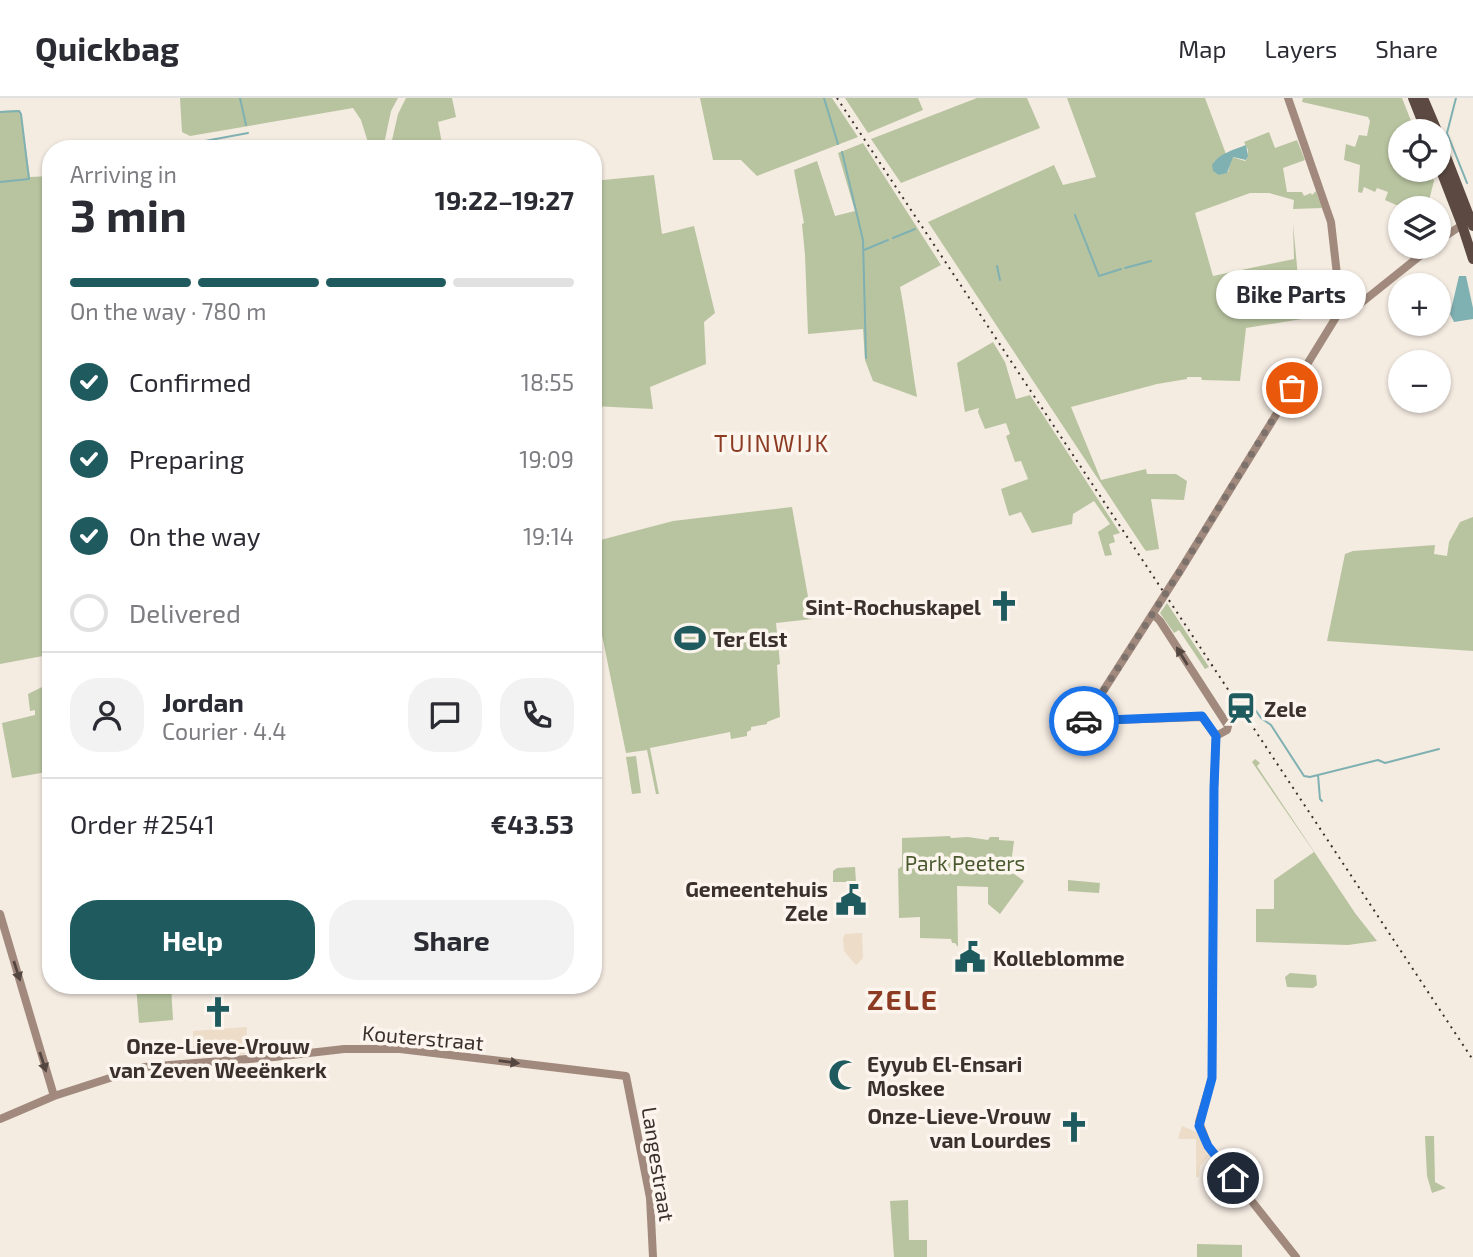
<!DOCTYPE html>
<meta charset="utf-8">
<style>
:root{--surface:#fff;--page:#f2f2f3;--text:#2b2b33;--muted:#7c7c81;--line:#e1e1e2;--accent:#1f5a5e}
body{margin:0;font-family:"Exo 2",sans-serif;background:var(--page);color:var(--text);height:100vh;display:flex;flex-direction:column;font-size:26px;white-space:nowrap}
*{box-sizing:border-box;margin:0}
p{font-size:23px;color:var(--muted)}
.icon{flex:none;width:38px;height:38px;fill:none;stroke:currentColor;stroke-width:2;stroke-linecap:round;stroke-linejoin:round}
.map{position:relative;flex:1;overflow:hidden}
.side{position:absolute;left:42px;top:42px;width:560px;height:854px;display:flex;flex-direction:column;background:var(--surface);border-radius:28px;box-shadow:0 2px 5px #0004}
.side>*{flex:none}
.buttons{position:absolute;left:1388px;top:21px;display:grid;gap:14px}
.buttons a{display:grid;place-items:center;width:63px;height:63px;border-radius:50%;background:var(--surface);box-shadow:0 2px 5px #0004;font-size:35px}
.pin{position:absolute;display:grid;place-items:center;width:60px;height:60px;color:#fff;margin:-30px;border:4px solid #fff;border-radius:50%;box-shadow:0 2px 7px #0007}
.courier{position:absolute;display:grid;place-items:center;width:70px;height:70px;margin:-35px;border:5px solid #1a73e8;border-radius:50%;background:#fff;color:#222;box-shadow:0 2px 9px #0007}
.bubble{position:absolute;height:49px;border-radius:24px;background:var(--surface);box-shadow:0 2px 5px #0004;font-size:23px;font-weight:700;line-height:49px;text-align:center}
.headline em{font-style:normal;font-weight:700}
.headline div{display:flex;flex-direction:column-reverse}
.headline{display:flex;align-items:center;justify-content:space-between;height:119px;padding:0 28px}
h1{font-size:46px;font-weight:700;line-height:52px}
.bar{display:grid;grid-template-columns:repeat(4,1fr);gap:10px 7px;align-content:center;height:84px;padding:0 28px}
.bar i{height:9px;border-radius:5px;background:var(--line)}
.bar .active{background:var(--accent)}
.bar p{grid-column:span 4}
.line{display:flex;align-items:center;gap:18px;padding:0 28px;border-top:2px solid var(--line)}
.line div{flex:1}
.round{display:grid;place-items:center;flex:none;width:74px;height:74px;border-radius:28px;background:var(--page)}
ol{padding:0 28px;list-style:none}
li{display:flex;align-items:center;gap:21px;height:77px}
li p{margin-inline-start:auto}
li .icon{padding:7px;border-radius:50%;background:var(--accent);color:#fff;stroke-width:4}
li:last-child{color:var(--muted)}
li i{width:38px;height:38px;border:4px solid var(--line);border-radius:50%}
.cta{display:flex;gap:14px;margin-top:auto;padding:14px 28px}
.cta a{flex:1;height:80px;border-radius:28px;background:var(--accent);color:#fff;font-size:28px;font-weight:700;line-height:80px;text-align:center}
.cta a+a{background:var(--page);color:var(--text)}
header{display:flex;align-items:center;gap:42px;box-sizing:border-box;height:98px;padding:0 35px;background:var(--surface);border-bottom:2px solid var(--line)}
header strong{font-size:33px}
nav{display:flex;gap:38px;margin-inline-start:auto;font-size:24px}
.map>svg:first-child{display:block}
.green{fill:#b8c4a0}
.plaza{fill:#ecdcc8}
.water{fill:#7fb0b2}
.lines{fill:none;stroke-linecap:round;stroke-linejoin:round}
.stream{stroke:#7fb0b2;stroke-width:2}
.secondary{stroke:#a18a7d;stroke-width:8}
.highway{stroke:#5c4a42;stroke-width:10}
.rail{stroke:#3b302b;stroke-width:2;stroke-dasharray:2 5;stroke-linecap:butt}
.oneway{fill:#544640}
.done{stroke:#7c716b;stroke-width:7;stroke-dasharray:0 12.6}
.route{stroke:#1a73e8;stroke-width:9}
.labels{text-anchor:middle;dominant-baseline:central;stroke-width:7;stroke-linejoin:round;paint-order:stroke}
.poi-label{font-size:21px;font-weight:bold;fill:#3b302b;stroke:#fbf5ee;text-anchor:start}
.park-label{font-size:21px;fill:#4a5a2e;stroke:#fbf5ee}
.street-label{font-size:21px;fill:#3b302b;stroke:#fbf5ee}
.neighbourhood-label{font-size:23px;letter-spacing:2px;fill:#8c3b22;stroke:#fbf5ee}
.district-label{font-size:28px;font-weight:bold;letter-spacing:2px;fill:#8c3b22;stroke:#fbf5ee}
</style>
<header>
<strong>Quickbag</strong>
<nav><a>Map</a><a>Layers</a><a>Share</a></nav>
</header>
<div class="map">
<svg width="1473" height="1159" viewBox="0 0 1473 1159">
<rect width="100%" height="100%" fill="#f4ebe1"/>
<path class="green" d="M180,0h218l-7,13 -8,38h-13l-9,-29 -8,-12 -163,28 -8,-4z
M406,0h46l4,19 -18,5 5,27h-53l8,-35z
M700,0h132l26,39 -101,39 -16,-16h-28z
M845,0h73l5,12 -55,23z
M977,0h50l13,30 -139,55 -30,-44z
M1067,0h138l21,56 -12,8 5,13 9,-3 4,-15 13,4 2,-2 1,-9 -4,-8 25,-10 6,16 22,-8 8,20 -22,8 4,24h15l2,4 7,-3 1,2 4,-4 6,17 -29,1 1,-9 -25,-7h-19l-55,20 18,63 81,-17 -1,-35 9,95 -56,9 -6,53 -38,-1 -1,-3h-14v2l-30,5 -86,23 30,73 45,-11 1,5h29l11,7 -3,19 -33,-1 8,50 -13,2 -3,-4 -215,-325 126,-57 9,20 33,-8z
M1303,0h99l13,33h-15v39h29l5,11 -7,27h-24l-18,-8 3,-8 -11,-4 -2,4 -11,-5 -2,6 -4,-1 2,-27 -16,-5 2,-16 9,3 4,-12 8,1 3,-15 -2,-4 -66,-15z
M20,12l10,67 21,-1v605l-4,-9 -35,6 -10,-55 33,-8v-5l-5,1 -2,-17 20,-10 -5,-28 -43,8v-553z
M863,45l78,122 -41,22c7,37 11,73 17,110l-44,-16 -8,-21 -2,-31 -55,5 -3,-79 -3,-31 2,-1 -10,-53 23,-9 18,55 20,-5 -17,-58z
M654,77l8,59 32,-8 21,87 -11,9 2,42 -56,23 3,22 -60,-3v-225z
M993,244l12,20 11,37 14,-4 90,138 -7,2 2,7 -6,2 3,11 -7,1 -7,-24 12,-8 -16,-23 -21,13 -1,10 -40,9 -11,-21 -12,4 -8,-27 27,-10 -7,-18 -6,1 -9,-26 4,-2 -4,-11 -21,6 -7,-17 1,-4 -14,4 -8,-49z
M792,409l20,112 -36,4 4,41 -3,1 3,52 -13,5v2l-16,3v3l-4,2v4l-16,3 -1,-7 -80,16 9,46h-3l-9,-44 -21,3 -33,-162v-49l80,-21z
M1473,419v134l-146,-10 18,-87 8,-3 82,-6 -1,9 13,2 2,-14 11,-20z
M1167,505l42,64 -4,2 -26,-39 -5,3 -14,-20z
M636,658l5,37 -9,1 -6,-37z
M1255,661l5,4 -3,3 98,147 22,28 -29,4 -92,-3v-33h18v-29l40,-28 -62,-90z
M950,738l1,2 17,-1 20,3 2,-3h9v3l15,1 -4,30 14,10 -24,33 -12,-10v-17l-31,-1 1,61 -3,-4h-3l-1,-4 -31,-1v-21l-21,1 -1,-49 4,-3v-28z
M855,769l1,15h-23v-11l4,-3z
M1068,782l32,3 -1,10 -31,-2z
M1290,875l26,2 1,10 -4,3 -26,-1 -2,-10z
M136,887h35l2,35 -34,3z
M1425,1038h9l1,46 11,6 -14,5 -5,-17z
M908,1102l1,40h18v17h-33l-4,-56z
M1197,1146l45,1v12h-45z"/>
<path class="plaza" d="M862,835l1,25 -7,7 -12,-14 -1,-13 2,-4z
M247,929l-2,27 -51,4 -2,-11 2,-2 -1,-14z
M1182,1028l14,6 14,23 -10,11 -1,11h-3v-38h-18z"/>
<path class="water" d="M1246,47l2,11 -2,4 -13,-3 -6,16 -8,2 -6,-4 -1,-6c7,-12 22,-15 34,-20z
M1459,178h7l7,32v11l-19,3 -4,-8z"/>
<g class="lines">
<path class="stream" d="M240,0l6,27
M824,0l14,46
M1456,0l-9,35 20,50
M0,14l19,-1 2,3 8,65 -29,3
M205,51v-8l43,-8
M842,54l21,88 3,118
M1075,117l24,61 22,-7
M893,140l22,-9
M864,152l24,-10
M997,168l3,14
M1125,170l26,-7
M1245,597l16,23 10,7 33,51 6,1 68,-17 7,3 54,-14
M1318,677l2,24 2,2"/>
<path class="secondary" d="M1438,143l27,-18
M1338,216l13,-3 80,-64
M1153,516l7,7 68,105 -1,4 -11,6
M1202,619l14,19
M1084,623l96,-150 158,-257 2,-13 -9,-79 -43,-124
M1084,623l118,-4
M1216,638l-2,52 -2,290 -13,44 9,24 88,111
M0,816l54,182
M0,1021l54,-23 90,-29 130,-10 70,-8h56l226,27 24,122 3,59"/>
<path class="highway" d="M1413,0l13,33
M1423,0l14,33
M1438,38l35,90
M1438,65l24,62 11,34"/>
<path class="rail" d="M837,0l636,962"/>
</g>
<defs><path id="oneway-solid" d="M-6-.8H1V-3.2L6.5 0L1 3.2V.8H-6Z" transform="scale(1.75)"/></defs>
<g class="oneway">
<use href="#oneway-solid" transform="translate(1182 558) rotate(-122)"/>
<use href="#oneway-solid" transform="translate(17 873) rotate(72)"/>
<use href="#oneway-solid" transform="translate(43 964) rotate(72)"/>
<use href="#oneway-solid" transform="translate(509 964) rotate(7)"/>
</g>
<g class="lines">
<path class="done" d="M1084,623l96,-150 112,-183"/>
<path class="route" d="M1084,623l118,-5 14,20 -2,52 -2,290 -13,48 9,20 25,32"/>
</g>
<defs>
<symbol id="church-bare" viewBox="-9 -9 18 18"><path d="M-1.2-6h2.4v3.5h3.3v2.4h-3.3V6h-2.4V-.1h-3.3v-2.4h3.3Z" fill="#1f5a5e" stroke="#fbf5ee" stroke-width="2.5" paint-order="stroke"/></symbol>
<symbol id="stadium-bare" viewBox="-9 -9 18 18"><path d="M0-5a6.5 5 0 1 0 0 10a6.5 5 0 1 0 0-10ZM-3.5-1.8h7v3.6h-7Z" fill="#1f5a5e" stroke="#fbf5ee" stroke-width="2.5" paint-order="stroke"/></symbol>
<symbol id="station-bare" viewBox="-9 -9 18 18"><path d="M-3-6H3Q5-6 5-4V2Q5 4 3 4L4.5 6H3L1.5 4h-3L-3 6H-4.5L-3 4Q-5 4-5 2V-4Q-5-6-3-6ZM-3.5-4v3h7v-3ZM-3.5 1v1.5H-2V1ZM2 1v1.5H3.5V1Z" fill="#1f5a5e" stroke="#fbf5ee" stroke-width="2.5" paint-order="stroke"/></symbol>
<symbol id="civic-bare" viewBox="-9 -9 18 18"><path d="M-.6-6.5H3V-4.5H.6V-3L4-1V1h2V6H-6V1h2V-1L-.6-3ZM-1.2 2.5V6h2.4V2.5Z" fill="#1f5a5e" stroke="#fbf5ee" stroke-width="2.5" paint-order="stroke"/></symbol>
<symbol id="mosque-bare" viewBox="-9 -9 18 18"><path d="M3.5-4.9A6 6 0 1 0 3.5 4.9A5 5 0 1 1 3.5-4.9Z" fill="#1f5a5e" stroke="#fbf5ee" stroke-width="2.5" paint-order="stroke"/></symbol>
</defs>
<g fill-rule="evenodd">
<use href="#church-bare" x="982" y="486" width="44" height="44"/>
<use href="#stadium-bare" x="668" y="518" width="44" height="44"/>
<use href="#station-bare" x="1219" y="588" width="44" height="44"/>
<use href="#civic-bare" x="829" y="780" width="44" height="44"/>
<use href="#civic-bare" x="948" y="837" width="44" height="44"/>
<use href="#church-bare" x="196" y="892" width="44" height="44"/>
<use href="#mosque-bare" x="822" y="955" width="44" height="44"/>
<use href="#church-bare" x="1052" y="1007" width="44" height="44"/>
</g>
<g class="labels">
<g class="poi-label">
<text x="981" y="508" text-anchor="end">Sint-Rochuskapel</text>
<text x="713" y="540">Ter Elst</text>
<text x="1264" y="610">Zele</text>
<text x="828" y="790" text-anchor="end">Gemeentehuis<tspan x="828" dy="24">Zele</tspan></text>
<text x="993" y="859">Kolleblomme</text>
<text x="218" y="947" text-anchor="middle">Onze-Lieve-Vrouw<tspan x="218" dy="24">van Zeven Weeënkerk</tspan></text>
<text x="867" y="965">Eyyub El-Ensari<tspan x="867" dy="24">Moskee</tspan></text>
<text x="1051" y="1017" text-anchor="end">Onze-Lieve-Vrouw<tspan x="1051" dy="24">van Lourdes</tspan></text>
</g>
<g class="park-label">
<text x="965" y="764">Park Peeters</text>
</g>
<g class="street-label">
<text transform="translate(423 939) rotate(5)">Kouterstraat</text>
<text transform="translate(659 1066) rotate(81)">Langestraat</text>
</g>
<g class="neighbourhood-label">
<text x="772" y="345">TUINWIJK</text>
</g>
<g class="district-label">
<text x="903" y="901">ZELE</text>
</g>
</g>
</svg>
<div class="buttons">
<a><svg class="icon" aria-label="locate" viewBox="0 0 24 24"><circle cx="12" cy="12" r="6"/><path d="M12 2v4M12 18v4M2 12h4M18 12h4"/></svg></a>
<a><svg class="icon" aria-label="layers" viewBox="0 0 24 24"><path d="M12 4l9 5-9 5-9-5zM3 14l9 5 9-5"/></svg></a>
<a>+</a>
<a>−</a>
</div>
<div class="pin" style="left:1292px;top:290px;background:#ea580c"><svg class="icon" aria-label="bag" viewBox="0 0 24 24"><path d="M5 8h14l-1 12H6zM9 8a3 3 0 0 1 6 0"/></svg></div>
<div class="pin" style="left:1233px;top:1080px;background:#1f2937"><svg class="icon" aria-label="home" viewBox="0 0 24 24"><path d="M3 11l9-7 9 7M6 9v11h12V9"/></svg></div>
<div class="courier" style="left:1084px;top:623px"><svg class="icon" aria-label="car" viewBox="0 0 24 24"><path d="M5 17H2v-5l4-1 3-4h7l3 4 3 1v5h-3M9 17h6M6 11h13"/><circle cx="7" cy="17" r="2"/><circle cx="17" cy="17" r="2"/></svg></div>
<div class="bubble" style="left:1216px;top:172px;width:150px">Bike Parts</div>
<section class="side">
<div class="headline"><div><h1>3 min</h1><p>Arriving in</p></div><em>19:22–19:27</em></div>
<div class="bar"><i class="active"></i><i class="active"></i><i class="active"></i><i></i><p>On the way · 780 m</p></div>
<ol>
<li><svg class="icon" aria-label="check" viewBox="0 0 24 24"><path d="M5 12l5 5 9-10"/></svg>Confirmed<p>18:55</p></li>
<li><svg class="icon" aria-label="check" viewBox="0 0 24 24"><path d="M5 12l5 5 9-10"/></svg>Preparing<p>19:09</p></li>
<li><svg class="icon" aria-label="check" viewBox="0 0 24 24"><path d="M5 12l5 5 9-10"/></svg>On the way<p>19:14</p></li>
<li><i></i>Delivered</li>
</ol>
<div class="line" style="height:126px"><a class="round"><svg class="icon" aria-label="person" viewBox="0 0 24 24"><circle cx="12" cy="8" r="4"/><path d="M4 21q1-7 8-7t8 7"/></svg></a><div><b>Jordan</b><p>Courier · 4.4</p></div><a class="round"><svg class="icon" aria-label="chat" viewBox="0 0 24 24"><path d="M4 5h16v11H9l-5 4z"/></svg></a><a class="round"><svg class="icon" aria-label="phone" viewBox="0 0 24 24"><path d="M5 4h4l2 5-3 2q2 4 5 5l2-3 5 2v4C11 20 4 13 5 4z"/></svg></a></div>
<div class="line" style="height:91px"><div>Order #2541</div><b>€43.53</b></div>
<div class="cta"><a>Help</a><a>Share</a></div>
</section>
</div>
